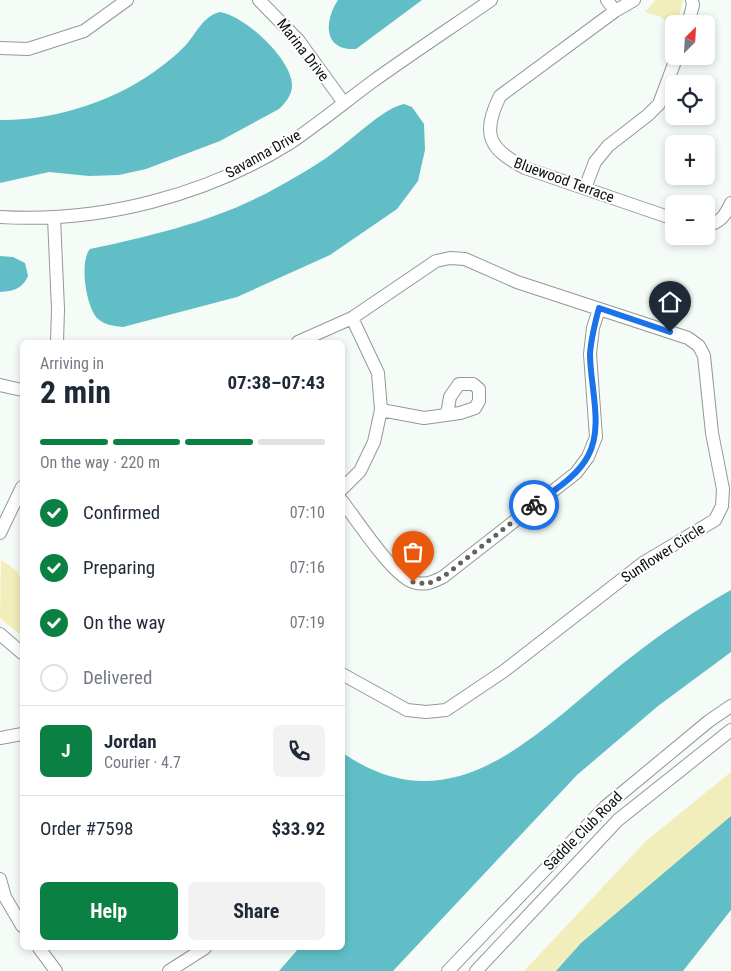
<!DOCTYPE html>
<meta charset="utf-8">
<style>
:root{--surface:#fff;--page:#f2f2f3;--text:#1f2937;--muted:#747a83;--line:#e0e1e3;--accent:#0b8043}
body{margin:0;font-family:"Roboto Condensed",sans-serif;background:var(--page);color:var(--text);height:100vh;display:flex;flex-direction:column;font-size:19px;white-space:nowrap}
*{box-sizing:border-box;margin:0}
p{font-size:16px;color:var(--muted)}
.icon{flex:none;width:28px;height:28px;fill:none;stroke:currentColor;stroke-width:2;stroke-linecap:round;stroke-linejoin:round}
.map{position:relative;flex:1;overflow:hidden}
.drawer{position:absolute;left:20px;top:340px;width:325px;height:610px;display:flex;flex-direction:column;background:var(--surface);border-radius:8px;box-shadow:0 2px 8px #0003}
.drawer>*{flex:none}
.needle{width:32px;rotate:24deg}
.buttons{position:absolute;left:665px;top:15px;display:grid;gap:10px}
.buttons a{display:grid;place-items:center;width:50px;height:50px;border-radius:8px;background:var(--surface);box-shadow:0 2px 8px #0003;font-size:25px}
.pin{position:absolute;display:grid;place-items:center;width:42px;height:42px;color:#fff;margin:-51px -21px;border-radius:50% 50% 50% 0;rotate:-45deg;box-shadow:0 0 5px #0007}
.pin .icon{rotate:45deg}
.courier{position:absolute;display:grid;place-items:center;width:50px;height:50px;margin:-25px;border:4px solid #1a73e8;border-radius:50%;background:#fff;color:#222;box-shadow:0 1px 6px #0007}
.overview em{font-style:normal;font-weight:700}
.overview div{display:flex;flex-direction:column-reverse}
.overview{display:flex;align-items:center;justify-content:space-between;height:85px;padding:0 20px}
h1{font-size:32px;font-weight:700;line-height:38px}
.bar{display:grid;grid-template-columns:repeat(4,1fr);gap:8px 5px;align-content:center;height:60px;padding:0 20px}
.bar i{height:6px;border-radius:4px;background:var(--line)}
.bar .active{background:var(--accent)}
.bar p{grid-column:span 4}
.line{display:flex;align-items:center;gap:12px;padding:0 20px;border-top:1px solid var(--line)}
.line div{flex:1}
.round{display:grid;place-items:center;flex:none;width:52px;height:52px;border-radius:8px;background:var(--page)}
ol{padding:0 20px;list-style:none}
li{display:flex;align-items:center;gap:15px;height:55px}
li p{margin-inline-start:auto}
li .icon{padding:5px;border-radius:50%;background:var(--accent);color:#fff;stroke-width:4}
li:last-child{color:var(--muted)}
li i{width:28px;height:28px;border:2px solid var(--line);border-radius:50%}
.action{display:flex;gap:10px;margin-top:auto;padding:10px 20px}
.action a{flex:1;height:58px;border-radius:8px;background:var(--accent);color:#fff;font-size:20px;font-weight:700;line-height:58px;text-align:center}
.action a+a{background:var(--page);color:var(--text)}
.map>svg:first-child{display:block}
.green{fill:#f2eebb}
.water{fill:#61bec6}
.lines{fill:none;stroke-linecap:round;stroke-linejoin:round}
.minor-casing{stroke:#939994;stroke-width:14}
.minor{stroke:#fff;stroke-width:12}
.done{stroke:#5f625f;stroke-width:5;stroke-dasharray:0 9}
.route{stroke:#1a73e8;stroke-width:6}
.labels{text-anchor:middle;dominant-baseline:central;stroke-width:4;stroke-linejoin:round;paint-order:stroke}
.street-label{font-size:15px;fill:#0e100e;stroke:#fff}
</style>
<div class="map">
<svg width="731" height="971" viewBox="0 0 731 971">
<rect width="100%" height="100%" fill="#f5fbf6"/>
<path class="green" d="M656,0h27l-6,24h-3v7l-13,-14 -16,-5z
M1,560l16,11 5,11v54l-22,-18z
M731,772v44l-150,127 -25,28h-32l123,-131z"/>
<path class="water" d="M338,0h84l-66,49c-33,2 -32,-28 -18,-49z
M220,12c25,4 73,48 72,74 0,9 -7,17 -13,23l-59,32 -74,28 -27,6 -30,1 -40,-4 -49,11v-63c54,1 119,-20 162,-54 8,-6 16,-13 23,-20 11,-12 18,-30 35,-34z
M404,104l8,3 12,17 1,26 -7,31 -21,28 -67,46 -93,42 -114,30c-9,-1 -18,-2 -25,-8 -12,-11 -19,-57 -8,-70 65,-14 129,-29 188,-62 21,-12 45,-25 64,-41 16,-12 43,-38 62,-42z
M0,256l13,1 12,6 3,13c-6,13 -14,15 -28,16z
M731,590v62l-73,54 -81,69 -184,196h-114l20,-23h43l1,-195c108,75 191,-17 273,-84 36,-29 74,-56 115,-79z
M731,816v94l-48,61h-127l25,-28z"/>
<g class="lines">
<defs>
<path id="minor" d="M259,0l40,41 45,62
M607,0l8,11
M634,0l-19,11 -115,85c-19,39 -11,53 25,72l149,51
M688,24l5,-19 -1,-5
M0,48l28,1 56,-18 43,-31
M585,188l10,-26 13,-16 40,-31 11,-11 18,-48
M0,217c100,6 205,-21 290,-74 28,-19 55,-41 82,-61 39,-28 80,-55 119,-82
M54,218l4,91 -1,33
M706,226c15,-4 19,-10 25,-23
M298,342l54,-24 84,-57 14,-3 15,1 52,23 171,56 11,8 5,10 8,77 11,56 -1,17 -7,14 -72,43 -139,108 -58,39 -20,2 -19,-2 -65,-36
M0,385l22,5
M381,410l43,8 36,-5 15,-5 4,-7v-12l-6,-5h-14l-9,13 -3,17
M342,489l18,-18 14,-29 7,-32 -3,-37 -26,-55
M342,501c15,19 51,75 71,81 12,4 20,0 30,-5l133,-104 12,-16 8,-20 -6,-83 3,-26 6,-19
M0,533l22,-46
M0,634l22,19
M0,738l22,-4
M0,879l5,18 17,29
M39,948l17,23
M169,971l36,-23
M448,971l157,-164 104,-86 22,-15
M476,971l142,-151 113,-90"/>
</defs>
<use href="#minor" class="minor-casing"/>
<use href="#minor" class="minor"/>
</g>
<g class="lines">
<path class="done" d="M413,582l14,2 16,-7 91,-72"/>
<path class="route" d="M534,505c19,-14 43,-28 54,-49 16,-30 2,-69 2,-102 1,-16 5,-31 9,-46l71,24"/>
</g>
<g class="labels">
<g class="street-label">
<text transform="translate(303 50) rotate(52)">Marina Drive</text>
<text transform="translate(263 154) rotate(-29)">Savanna Drive</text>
<text transform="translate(564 180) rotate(20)">Bluewood Terrace</text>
<text transform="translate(663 553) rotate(-33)">Sunflower Circle</text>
<text transform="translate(583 831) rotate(-45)">Saddle Club Road</text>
</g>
</g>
</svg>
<div class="buttons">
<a><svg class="needle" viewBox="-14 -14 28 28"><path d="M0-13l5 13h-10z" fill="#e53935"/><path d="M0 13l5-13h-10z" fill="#747a83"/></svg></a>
<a><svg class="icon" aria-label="locate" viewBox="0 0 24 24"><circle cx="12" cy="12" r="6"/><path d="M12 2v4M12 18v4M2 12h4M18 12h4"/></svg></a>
<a>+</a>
<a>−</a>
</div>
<div class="pin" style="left:413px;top:582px;background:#ea580c"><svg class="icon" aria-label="bag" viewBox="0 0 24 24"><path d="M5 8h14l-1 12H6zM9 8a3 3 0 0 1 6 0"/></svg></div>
<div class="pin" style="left:670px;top:332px;background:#1f2937"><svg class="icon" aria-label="home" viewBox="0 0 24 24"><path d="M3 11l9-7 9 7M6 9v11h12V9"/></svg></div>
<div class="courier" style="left:534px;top:505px"><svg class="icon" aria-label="bike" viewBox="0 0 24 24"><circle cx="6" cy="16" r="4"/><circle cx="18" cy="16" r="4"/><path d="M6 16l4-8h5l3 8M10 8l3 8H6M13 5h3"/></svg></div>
<section class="drawer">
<div class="overview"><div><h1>2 min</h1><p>Arriving in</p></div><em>07:38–07:43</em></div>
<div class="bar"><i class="active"></i><i class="active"></i><i class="active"></i><i></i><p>On the way · 220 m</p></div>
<ol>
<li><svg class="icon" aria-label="check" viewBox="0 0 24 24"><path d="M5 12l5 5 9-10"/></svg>Confirmed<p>07:10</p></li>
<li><svg class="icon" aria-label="check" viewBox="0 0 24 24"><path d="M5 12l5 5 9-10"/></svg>Preparing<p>07:16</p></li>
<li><svg class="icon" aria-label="check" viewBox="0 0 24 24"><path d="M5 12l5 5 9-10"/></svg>On the way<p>07:19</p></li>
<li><i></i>Delivered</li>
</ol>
<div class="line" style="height:90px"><b class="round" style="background:var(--accent);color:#fff">J</b><div><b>Jordan</b><p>Courier · 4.7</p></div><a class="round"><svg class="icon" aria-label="phone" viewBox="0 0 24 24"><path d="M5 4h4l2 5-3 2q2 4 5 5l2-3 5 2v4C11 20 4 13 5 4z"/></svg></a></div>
<div class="line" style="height:65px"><div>Order #7598</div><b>$33.92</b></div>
<div class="action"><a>Help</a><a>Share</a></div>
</section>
</div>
